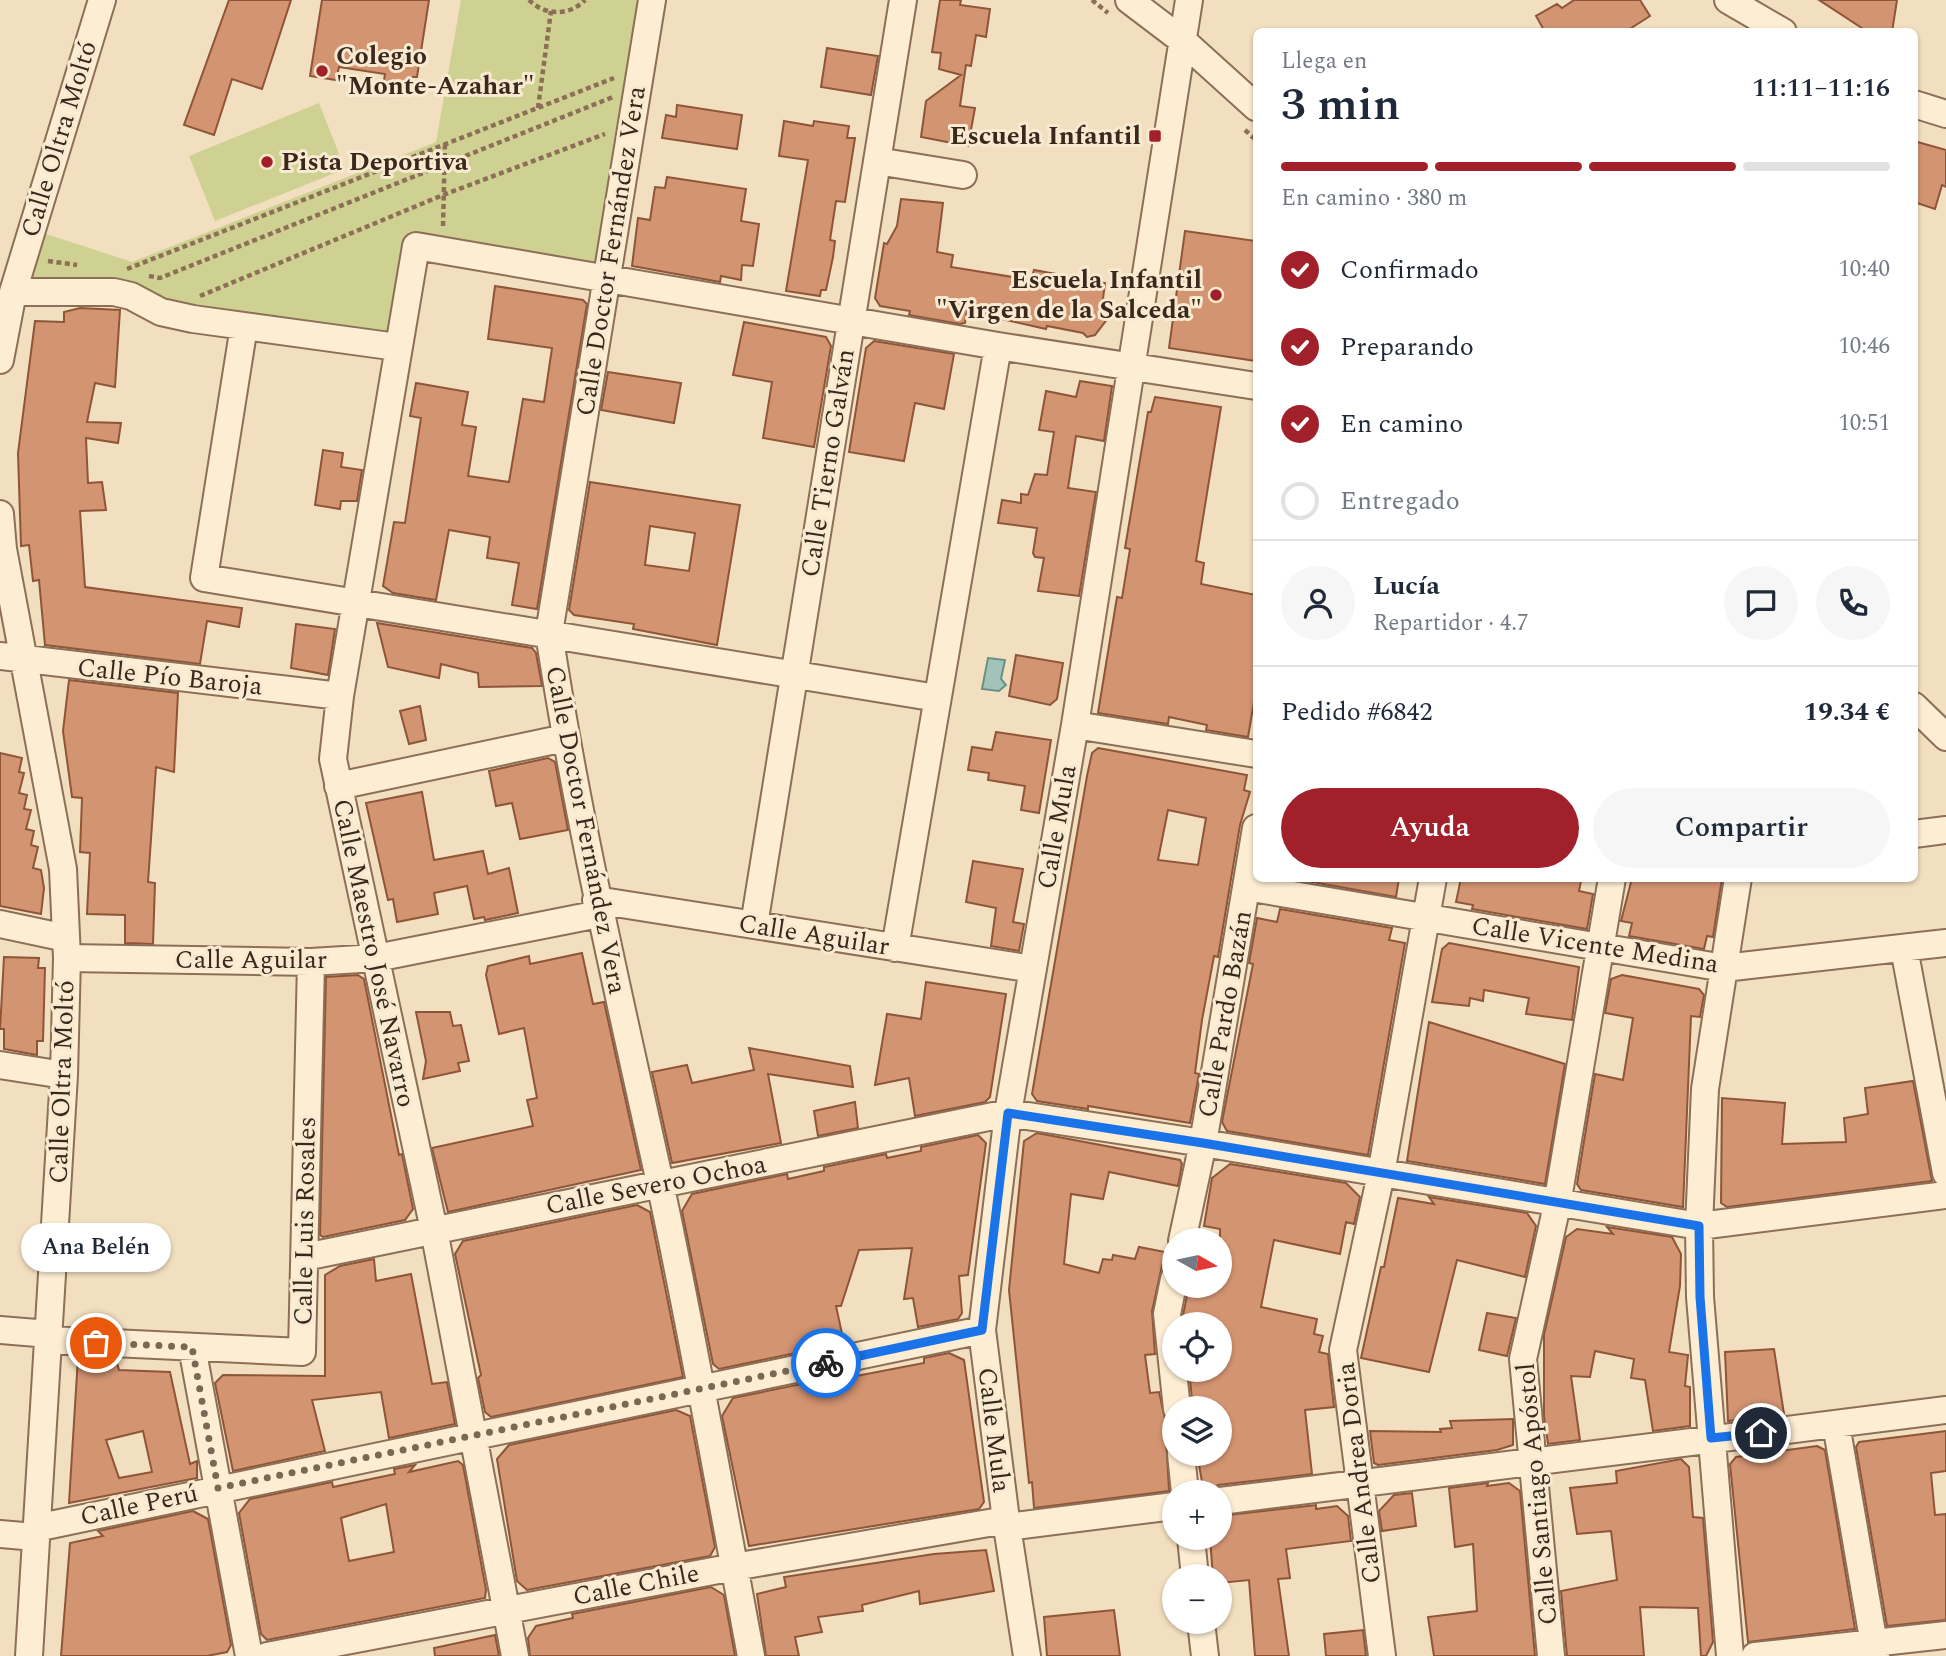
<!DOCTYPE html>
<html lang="es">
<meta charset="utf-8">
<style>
:root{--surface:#fff;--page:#f6f6f7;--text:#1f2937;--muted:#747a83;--line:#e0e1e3;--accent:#a1202a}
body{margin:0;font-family:Spectral,serif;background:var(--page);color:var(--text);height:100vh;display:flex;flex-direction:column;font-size:26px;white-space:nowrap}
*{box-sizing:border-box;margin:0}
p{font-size:23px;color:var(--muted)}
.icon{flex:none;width:38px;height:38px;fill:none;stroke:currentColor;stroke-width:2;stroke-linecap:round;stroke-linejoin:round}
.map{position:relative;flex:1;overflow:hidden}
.details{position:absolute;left:1253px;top:28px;width:665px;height:854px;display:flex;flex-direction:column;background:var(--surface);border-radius:10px;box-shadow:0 2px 5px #0004}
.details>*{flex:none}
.needle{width:46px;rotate:99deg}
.controls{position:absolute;left:1162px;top:1228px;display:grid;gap:14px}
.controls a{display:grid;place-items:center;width:70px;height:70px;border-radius:50%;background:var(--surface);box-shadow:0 2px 5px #0004;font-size:35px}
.pin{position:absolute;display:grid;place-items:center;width:60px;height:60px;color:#fff;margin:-30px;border:4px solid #fff;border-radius:50%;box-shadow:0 2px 7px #0007}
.courier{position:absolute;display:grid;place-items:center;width:70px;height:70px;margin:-35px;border:5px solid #1a73e8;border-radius:50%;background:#fff;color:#222;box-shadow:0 2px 9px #0007}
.bubble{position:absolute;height:49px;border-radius:24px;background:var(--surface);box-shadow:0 2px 5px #0004;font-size:23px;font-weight:600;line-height:49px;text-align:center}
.summary em{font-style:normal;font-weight:600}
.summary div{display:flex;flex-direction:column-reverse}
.summary{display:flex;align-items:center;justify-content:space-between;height:119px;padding:0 28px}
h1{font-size:46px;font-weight:600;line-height:52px}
.bar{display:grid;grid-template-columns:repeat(4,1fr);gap:10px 7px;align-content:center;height:84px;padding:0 28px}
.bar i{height:9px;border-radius:5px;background:var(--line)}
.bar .current{background:var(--accent)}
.bar p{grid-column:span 4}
.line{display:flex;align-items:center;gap:18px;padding:0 28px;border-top:2px solid var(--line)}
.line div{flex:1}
.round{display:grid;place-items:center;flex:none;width:74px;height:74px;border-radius:37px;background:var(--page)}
ol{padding:0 28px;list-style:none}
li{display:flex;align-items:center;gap:21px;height:77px}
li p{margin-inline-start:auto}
li .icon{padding:7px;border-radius:50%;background:var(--accent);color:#fff;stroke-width:4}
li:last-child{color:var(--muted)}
li i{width:38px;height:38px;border:4px solid var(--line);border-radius:50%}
.action{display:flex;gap:14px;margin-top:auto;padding:14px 28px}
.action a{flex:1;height:80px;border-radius:42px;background:var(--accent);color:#fff;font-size:28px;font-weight:600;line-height:80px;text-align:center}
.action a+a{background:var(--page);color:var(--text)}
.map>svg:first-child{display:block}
.green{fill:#ced192}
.water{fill:#a3c3b8;stroke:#699285;stroke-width:2}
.building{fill:#d39472;stroke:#8e5539;stroke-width:2;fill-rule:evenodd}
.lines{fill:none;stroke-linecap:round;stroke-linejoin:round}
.street-casing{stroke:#8c6f56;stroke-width:30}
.path{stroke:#8c6f56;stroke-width:4.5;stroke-dasharray:5 3.5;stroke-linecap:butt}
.street{stroke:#fcedd3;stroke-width:26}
.done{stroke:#7a6855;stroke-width:7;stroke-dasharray:0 12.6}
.route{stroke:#1a73e8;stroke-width:9}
.poi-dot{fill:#a1202a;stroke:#f8ead0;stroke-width:2.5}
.labels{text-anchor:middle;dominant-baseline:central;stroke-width:6;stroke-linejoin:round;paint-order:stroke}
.poi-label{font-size:26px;font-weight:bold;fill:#3a281c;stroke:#f8ead0;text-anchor:start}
.street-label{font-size:26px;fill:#3a281c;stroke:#f8ead0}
</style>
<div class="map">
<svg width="1946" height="1656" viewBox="0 0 1946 1656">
<rect width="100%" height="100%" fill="#f2dfbf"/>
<path class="green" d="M461,0h191l-45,280 -191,-34 -19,101 -266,-51 -118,-4 18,-63 101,33 304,-120z
M319,103l26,66 -130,52 -26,-65z"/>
<path class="water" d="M988,658l17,2 -4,19 5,6 -7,6 -17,-2z"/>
<path class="building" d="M229,0h62l-29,89 -30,-10 -18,56 -30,-10z
M322,0h107l-12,77h-7l-2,13 -25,-4 2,-12 -46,-7 -3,13 -26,-4z
M940,0h21l-1,5 30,4 -4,28 -10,-2 -5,31 -5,-1 -6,41 15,2 -7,38 -47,-9 5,-36 35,-26 -22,-6 2,-16 -9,-1z
M1574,0h66l10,16 -25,16h-80l-9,-16 21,-12 5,4z
M1819,0h78l-5,32h-24z
M827,48l51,8 -7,39 -50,-8z
M677,105l65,10 -5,34 -75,-11 4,-23 10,2z
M784,121l29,5 1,-5 35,5 -2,12h8l-10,64 -9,-1 -6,39 5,1 -2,16 -7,33h-5l-1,6 -34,-5 22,-131 -29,-4z
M1914,141l32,9v37l-4,-2 -7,24 -21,-7z
M667,177l79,12 -5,32 18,3 -6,42 -11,-1 -1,15 -20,-4 -1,6 -88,-16 6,-48 12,2 5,-33 10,1z
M901,199l42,4 -6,49 16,3 -2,12 80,13 3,-10 71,13 -2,16 8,1 -3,18 -13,17 -8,2 -4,-4 -36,-7 -1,3 -79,-18 -2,12 -5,1 -51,-9 1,-4 -30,-5 -5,-8 9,-55 3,1 10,-18z
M1185,231l71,10v120l-87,-13z
M495,286l88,14 4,4 -50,305 -25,-4 7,-42 -32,-5 3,-21 -41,-7 -13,70 -43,-7 -10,-7 11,-64 11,1 16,-105 -11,-2 6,-33 52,9 -6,33 14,2 -8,49 41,6 14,-83 21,3 8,-54 -64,-9z
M80,308l40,2 -5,77 -20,-4 -8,39 34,1 -3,20 -32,-5 2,45 14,-1 4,28 -26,1 5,76 157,21 -3,19 -32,-6 -7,43 -155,-19 -6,-65 -6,1 -4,-36 -8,1 -3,-93 17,-132 29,1v-10z
M744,322l82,15 5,9 -17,101 -51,-9 9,-56 -39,-7z
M874,341l80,13 -10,55 -29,-6 -11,58 -55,-9 17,-104z
M608,372l73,11 -7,40 -73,-13z
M1080,381l32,5 -8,55 -28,-5 -8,52 28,4 -17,104 -41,-5 6,-33 -9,-1 -2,-4 4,-25 -39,-5 4,-23 19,3v-9l7,1 7,-21 12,1 7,-43 -15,-2 7,-39 30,6z
M1155,397l66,10 -25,154 8,2 -3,21 55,11v95l-8,47 -42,-7 1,-5 -38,-8 -1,7 -70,-11 19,-116 5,1 8,-49 -5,-1 23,-136h3z
M323,450l20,3 -2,14 21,3 -5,31h-16l-1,8 -25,-4z
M590,482l150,23 -23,140 -84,-16 1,-5 -60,-9 -5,-5zM650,526l45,7 -6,38 -44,-6z
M377,623l155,25 4,5 6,33 -63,1 -1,-14 -37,-9 -2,14 -51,-11z
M296,624l39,5 -7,46 -37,-7z
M1016,655l47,8 -6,36 -7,6 -41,-9z
M69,680l109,13 -4,79 -18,-5 -8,115 7,1 -2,61 -28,-1v-28l-38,-1 3,-61 -10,-1 2,-54 -10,-1 -9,-66z
M420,706l6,34 -17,4 -9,-33z
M996,732l55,8 -12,73 -18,-3 4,-24 -37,-6 1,-7 -21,-3 4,-23 20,3z
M1098,748l149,27 -3,15 6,2 -10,33 -22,132 -4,-1 -12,64 -7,53 4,1 -9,49 -102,-17v3l-51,-8 -5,-7 55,-318 5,-23zM1168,810l38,8 -8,47 -40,-5z
M0,753l22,5 -3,14 5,1 -5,20 8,2 -3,14 7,1 -5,19 8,2 -3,14 7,2 -5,21 8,2 3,18 -3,26 -41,-8z
M548,758l7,4 13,68 -48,9 -8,-36 -16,3 -7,-35z
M422,792l12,68 49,-9 5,23 21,-6 9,45 -33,7 -1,-3 -10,2 -7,-33 -33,7 4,21 -41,8 -4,-23 -5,1 -22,-97z
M973,861l50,8 -10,53 11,2 -5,27 -28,-5 5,-38 -30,-6z
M1290,878h109l-3,19z
M1461,878h117l3,3 -2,10 14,3 -6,35 -115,-20 1,-4 -17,-3z
M1632,878h90l-9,59 -6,-1 -3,13 -75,-13 3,-13 -11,-2z
M1280,909l112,19 -3,12 16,3 -37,212 -141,-24 -5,-9 31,-158 -4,-1 8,-45 20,4z
M1449,943l130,24 -7,53 -46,-6 3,-16 -45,-8 -1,11 -13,-3 -1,8 -37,-4 10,-53z
M582,953l11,51 11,-2 37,168 -193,42 -16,-64 101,-22 -6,-26 10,-2 -13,-70 -25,6 -13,-59 2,-9 41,-10 1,8z
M4,957l35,1 -1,10h7l-2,73h-6v14l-33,-6v-20h-4z
M358,975l6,4 35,176 3,-1 11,55 -8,11 -82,17 -3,-2 6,-258z
M1622,975l77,14 5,6 -4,22 -9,-1 -8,191 -102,-17 -4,-6 18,-110 28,6 10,-62 -28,-5 6,-34z
M926,982l80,12 -16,103 -5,5 -70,14 -6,-38 -34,7 12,-71 34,5z
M416,1012h34l3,14 8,-1 8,36 -11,2 2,8 -37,8 3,-18z
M1429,1022l136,42 -20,120 -138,-23z
M749,1048l101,18 3,21 -85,-13 13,69 -109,20 -20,-91 35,-7 5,18 62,-13z
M1913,1081l19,100 -205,26 -6,-4 1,-105 63,5 -3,41 64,-2 -2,-24 24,-4 -3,-26z
M855,1102l3,26 -40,8 -4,-25z
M1037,1133l143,27 2,4 -4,22 -69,-14 -6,27 -32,-5 -7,70 35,9 4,-14 9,1 1,-5 22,4 4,-12 26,5 -13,59 3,43 -10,1 5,38 9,-1 6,27 4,72 -135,17 -2,-26 -3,1 -20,-193 15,-149z
M978,1135l8,8 -18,132 -9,1 3,37 -4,6 -40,8 -5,-29 -9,1 8,-51 -53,2 -18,56h-5l8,37 -125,26 -6,-5 -31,-153 10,-17 95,-20 1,5 36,-8v-4l62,-13 1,4 34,-7v-4z
M1230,1164l116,19 14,14 -6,27 -8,-2 -6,32 -66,-14 -13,67 56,12 -3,15 9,2 -4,16 9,2 6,53 -29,3 7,64 -94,11 -14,8 -7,-39h23v-45h-27l-4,-39h31v-45h-36l-1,-10 6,-29h31v-57l-16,-3 8,-48z
M1429,1197l98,16 9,13 -11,51 -68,-17 -28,112 -68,-14 20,-91h3l14,-69 36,6z
M637,1205l13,7 33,165 -192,40 -6,-5 -7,-34 3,-3 -26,-121 8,-13z
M1607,1227l65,10 9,17 -1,32 -11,66 19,3 -3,31 5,1v39l-37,5 -8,-51 -14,-2 3,-19 -39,-8 -5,26 -19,-1 9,64 -32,4 -4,-27v-82l22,-98 11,-8 36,5z
M374,1259l2,22 35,-7 21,110 15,-2 8,42 -66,14 -8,-46 -69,8 13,51 -92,20 -18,-88 8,-8 102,1v-101l15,-9z
M1487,1313l29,5 -9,38 -28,-6z
M1774,1349l10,65 -56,7 -3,-69z
M949,1353l15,7 20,142 -5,7 -230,37 -27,-130 11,-18 118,-24v3l73,-14v-5z
M78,1357l38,2 3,11 51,2 20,92 7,-3v17l-128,25zM143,1431l9,41 -33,6 -13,-38z
M676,1410l14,6 25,131 -5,9 -183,34 -10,-9 -20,-122 12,-14z
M1513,1419v26l-16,5 -119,15 -4,-2 -4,-32 71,1 -1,-3 12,-1 -2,-7z
M1946,1431v40l-15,2 4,42 11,-1v106l-59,6 -31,-179 3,-5z
M1817,1446l8,4 30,179 -107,13 -18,-178 6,-7z
M1681,1459l8,8 4,50 10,1 10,124 -7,14h-5l-3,-48 -58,-1 4,49h-77l-6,-65 56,-11 -6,-49 -34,3 -7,-46 47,-5 -1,-12z
M458,1461l5,4 23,125 -1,8 -218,42 -6,-6 -22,-121 11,-14 82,-17 1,5 62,-13 -1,-5 21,-4 -6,7zM386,1504l8,48 -45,9 -8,-43z
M1488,1483l-1,3 22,-3 11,8 15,165h-101l-6,-39 49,-6 -4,-67 -18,3 -6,-59z
M1412,1493l4,33 -34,5 -3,-20 15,-16z
M1316,1505v4l21,-3 11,10 3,25 -65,8 4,29 -12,1 11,77h-34l-6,-76 -29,3v-6h-7l-3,-39h10v-22z
M193,1511l15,8 23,126 -4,7 -20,4h-146l9,-113 33,-7 -5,-5z
M986,1550l8,41 -74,13 -1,-13 -57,14 1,6 -45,6 4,15 -27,5 4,19h-33l-9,-62 29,-7 -2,-10 150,-23z
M711,1587l13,8 11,61h-205l-2,-18 8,-12 37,-8 -1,-4z
M1114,1610l6,46h-73l-3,-39z
M1363,1630l3,26h-40l-2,-22z
M495,1635l4,21h-64l-1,-8z"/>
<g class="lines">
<defs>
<path id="street" d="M652,0l-103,633c28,185 71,367 111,550 34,157 61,315 91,473
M1129,0l54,41 73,66
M1728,0l55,32
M1914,104l32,10
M877,161l86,14
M13,292h101l17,4 30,16 32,7 204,28
M244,326l-40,252 733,120
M0,360l13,-68 89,-292
M0,514l3,35 60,320 4,89 -3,117 -35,581
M0,656l340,40
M1914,706l32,31
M1075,725l181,29
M338,786l227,-48
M1914,834l32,-4
M1246,887l478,81 222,-25
M596,900l437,69
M0,924l66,14
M754,925l149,-925
M895,948l103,-602
M1904,948l42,225
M67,958l244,4 65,-4 223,-44
M0,1065l64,10
M1182,1241l21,-98 53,-315
M305,1257l703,-144 195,30 496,83 247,-31
M1174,1279l-7,35 10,95
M0,1330l49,4
M49,1340l253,12 9,-390
M192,1347l57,309
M1836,1424l40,232
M1181,1454l4,39
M1220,1501l726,-91
M1007,1527l167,-21
M36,1528l946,-198
M0,1534l35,3
M1191,1538l4,39
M1201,1622l4,34
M267,1656l467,-89 272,-47
M515,1656l-81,-426 -101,-471 7,-63 76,-450 582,100 258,40
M1027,1656l-21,-136 -24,-190 26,-217 67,-388 114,-725
M1382,1656l-39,-306 38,-176 52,-296
M1551,1656l-28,-297 34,-154 55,-327
M1730,1656l-30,-359 -1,-71 6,-137 33,-211
M1755,1656l191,-21"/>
</defs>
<use href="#street" class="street-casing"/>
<path class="path" d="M529,0c16,16 41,16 56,0
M1092,0l16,13
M538,108l13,-97
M1245,130l11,10
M443,226l2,-82
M48,261l29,4
M127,269l487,-191
M149,276l11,2 453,-181
M200,296l243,-101 162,-61"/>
<use href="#street" class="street"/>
</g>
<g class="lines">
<path class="done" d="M96,1343l96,4 26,141 608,-125"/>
<path class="route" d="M826,1363l156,-33 26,-217 195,30 496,83 1,71 11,141 50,-5"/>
</g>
<g class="poi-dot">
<circle cx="322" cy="71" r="7"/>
<rect x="1148" y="129" width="14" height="14" rx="3.5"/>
<circle cx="267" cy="162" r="7"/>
<circle cx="1216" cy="295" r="7"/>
</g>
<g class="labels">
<g class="poi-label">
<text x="336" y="56">Colegio<tspan x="336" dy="30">"Monte-Azahar"</tspan></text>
<text x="1141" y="136" text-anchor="end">Escuela Infantil</text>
<text x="281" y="162">Pista Deportiva</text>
<text x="1202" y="280" text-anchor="end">Escuela Infantil<tspan x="1202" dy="30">"Virgen de la Salceda"</tspan></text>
</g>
<g class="street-label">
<text transform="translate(59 139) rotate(-73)">Calle Oltra Moltó</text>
<text transform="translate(611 251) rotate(-81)">Calle Doctor Fernández Vera</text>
<text transform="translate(828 463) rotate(-81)">Calle Tierno Galván</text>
<text transform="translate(170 677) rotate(6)">Calle Pío Baroja</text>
<text transform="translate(1057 827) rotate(-80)">Calle Mula</text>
<text transform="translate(586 830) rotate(79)">Calle Doctor Fernández Vera</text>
<text transform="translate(814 935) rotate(9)">Calle Aguilar</text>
<text transform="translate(1595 945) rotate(9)">Calle Vicente Medina</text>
<text transform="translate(374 953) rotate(78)">Calle Maestro José Navarro</text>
<text x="251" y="960">Calle Aguilar</text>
<text transform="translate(1225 1014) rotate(-80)">Calle Pardo Bazán</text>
<text transform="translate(62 1082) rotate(-88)">Calle Oltra Moltó</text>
<text transform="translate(656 1185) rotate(-11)">Calle Severo Ochoa</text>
<text transform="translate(305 1221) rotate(-89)">Calle Luis Rosales</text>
<text transform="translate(994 1430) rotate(83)">Calle Mula</text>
<text transform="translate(1359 1473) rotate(-97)">Calle Andrea Doria</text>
<text transform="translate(1537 1494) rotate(-95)">Calle Santiago Apóstol</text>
<text transform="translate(139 1505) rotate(-12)">Calle Perú</text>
<text transform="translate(636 1585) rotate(-11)">Calle Chile</text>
</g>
</g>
</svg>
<div class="controls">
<a><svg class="needle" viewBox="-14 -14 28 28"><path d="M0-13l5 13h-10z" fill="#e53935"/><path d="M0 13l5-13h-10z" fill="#747a83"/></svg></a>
<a><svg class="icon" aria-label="locate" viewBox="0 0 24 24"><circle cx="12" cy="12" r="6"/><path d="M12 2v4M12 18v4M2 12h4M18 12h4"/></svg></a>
<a><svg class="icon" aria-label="layers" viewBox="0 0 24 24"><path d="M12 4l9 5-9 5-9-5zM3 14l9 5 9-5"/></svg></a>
<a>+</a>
<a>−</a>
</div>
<div class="pin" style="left:96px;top:1343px;background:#ea580c"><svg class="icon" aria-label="bag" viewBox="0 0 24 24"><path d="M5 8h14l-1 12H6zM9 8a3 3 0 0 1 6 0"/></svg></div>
<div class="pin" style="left:1761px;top:1433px;background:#1f2937"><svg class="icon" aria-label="home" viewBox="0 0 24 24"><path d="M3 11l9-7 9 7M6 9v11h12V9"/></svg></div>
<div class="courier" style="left:826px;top:1363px"><svg class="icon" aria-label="bike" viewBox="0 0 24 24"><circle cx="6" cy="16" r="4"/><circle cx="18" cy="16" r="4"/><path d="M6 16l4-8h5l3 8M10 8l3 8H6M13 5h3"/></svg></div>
<div class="bubble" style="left:21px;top:1223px;width:150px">Ana Belén</div>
<section class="details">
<div class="summary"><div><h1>3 min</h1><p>Llega en</p></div><em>11:11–11:16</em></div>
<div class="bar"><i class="current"></i><i class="current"></i><i class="current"></i><i></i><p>En camino · 380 m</p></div>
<ol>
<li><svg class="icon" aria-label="check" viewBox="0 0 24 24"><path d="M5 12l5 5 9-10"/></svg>Confirmado<p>10:40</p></li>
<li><svg class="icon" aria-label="check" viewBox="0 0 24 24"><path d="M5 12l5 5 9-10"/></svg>Preparando<p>10:46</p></li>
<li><svg class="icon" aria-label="check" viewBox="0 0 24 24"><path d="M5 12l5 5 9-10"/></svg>En camino<p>10:51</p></li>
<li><i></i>Entregado</li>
</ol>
<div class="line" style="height:126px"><a class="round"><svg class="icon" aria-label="person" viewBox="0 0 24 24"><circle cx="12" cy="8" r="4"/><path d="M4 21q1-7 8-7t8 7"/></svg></a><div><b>Lucía</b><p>Repartidor · 4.7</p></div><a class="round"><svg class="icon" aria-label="chat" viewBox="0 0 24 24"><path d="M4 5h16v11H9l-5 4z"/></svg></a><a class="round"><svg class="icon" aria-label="phone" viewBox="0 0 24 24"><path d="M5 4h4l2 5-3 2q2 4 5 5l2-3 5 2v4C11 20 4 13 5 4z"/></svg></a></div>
<div class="line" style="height:91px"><div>Pedido #6842</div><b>19.34 €</b></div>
<div class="action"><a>Ayuda</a><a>Compartir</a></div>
</section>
</div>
